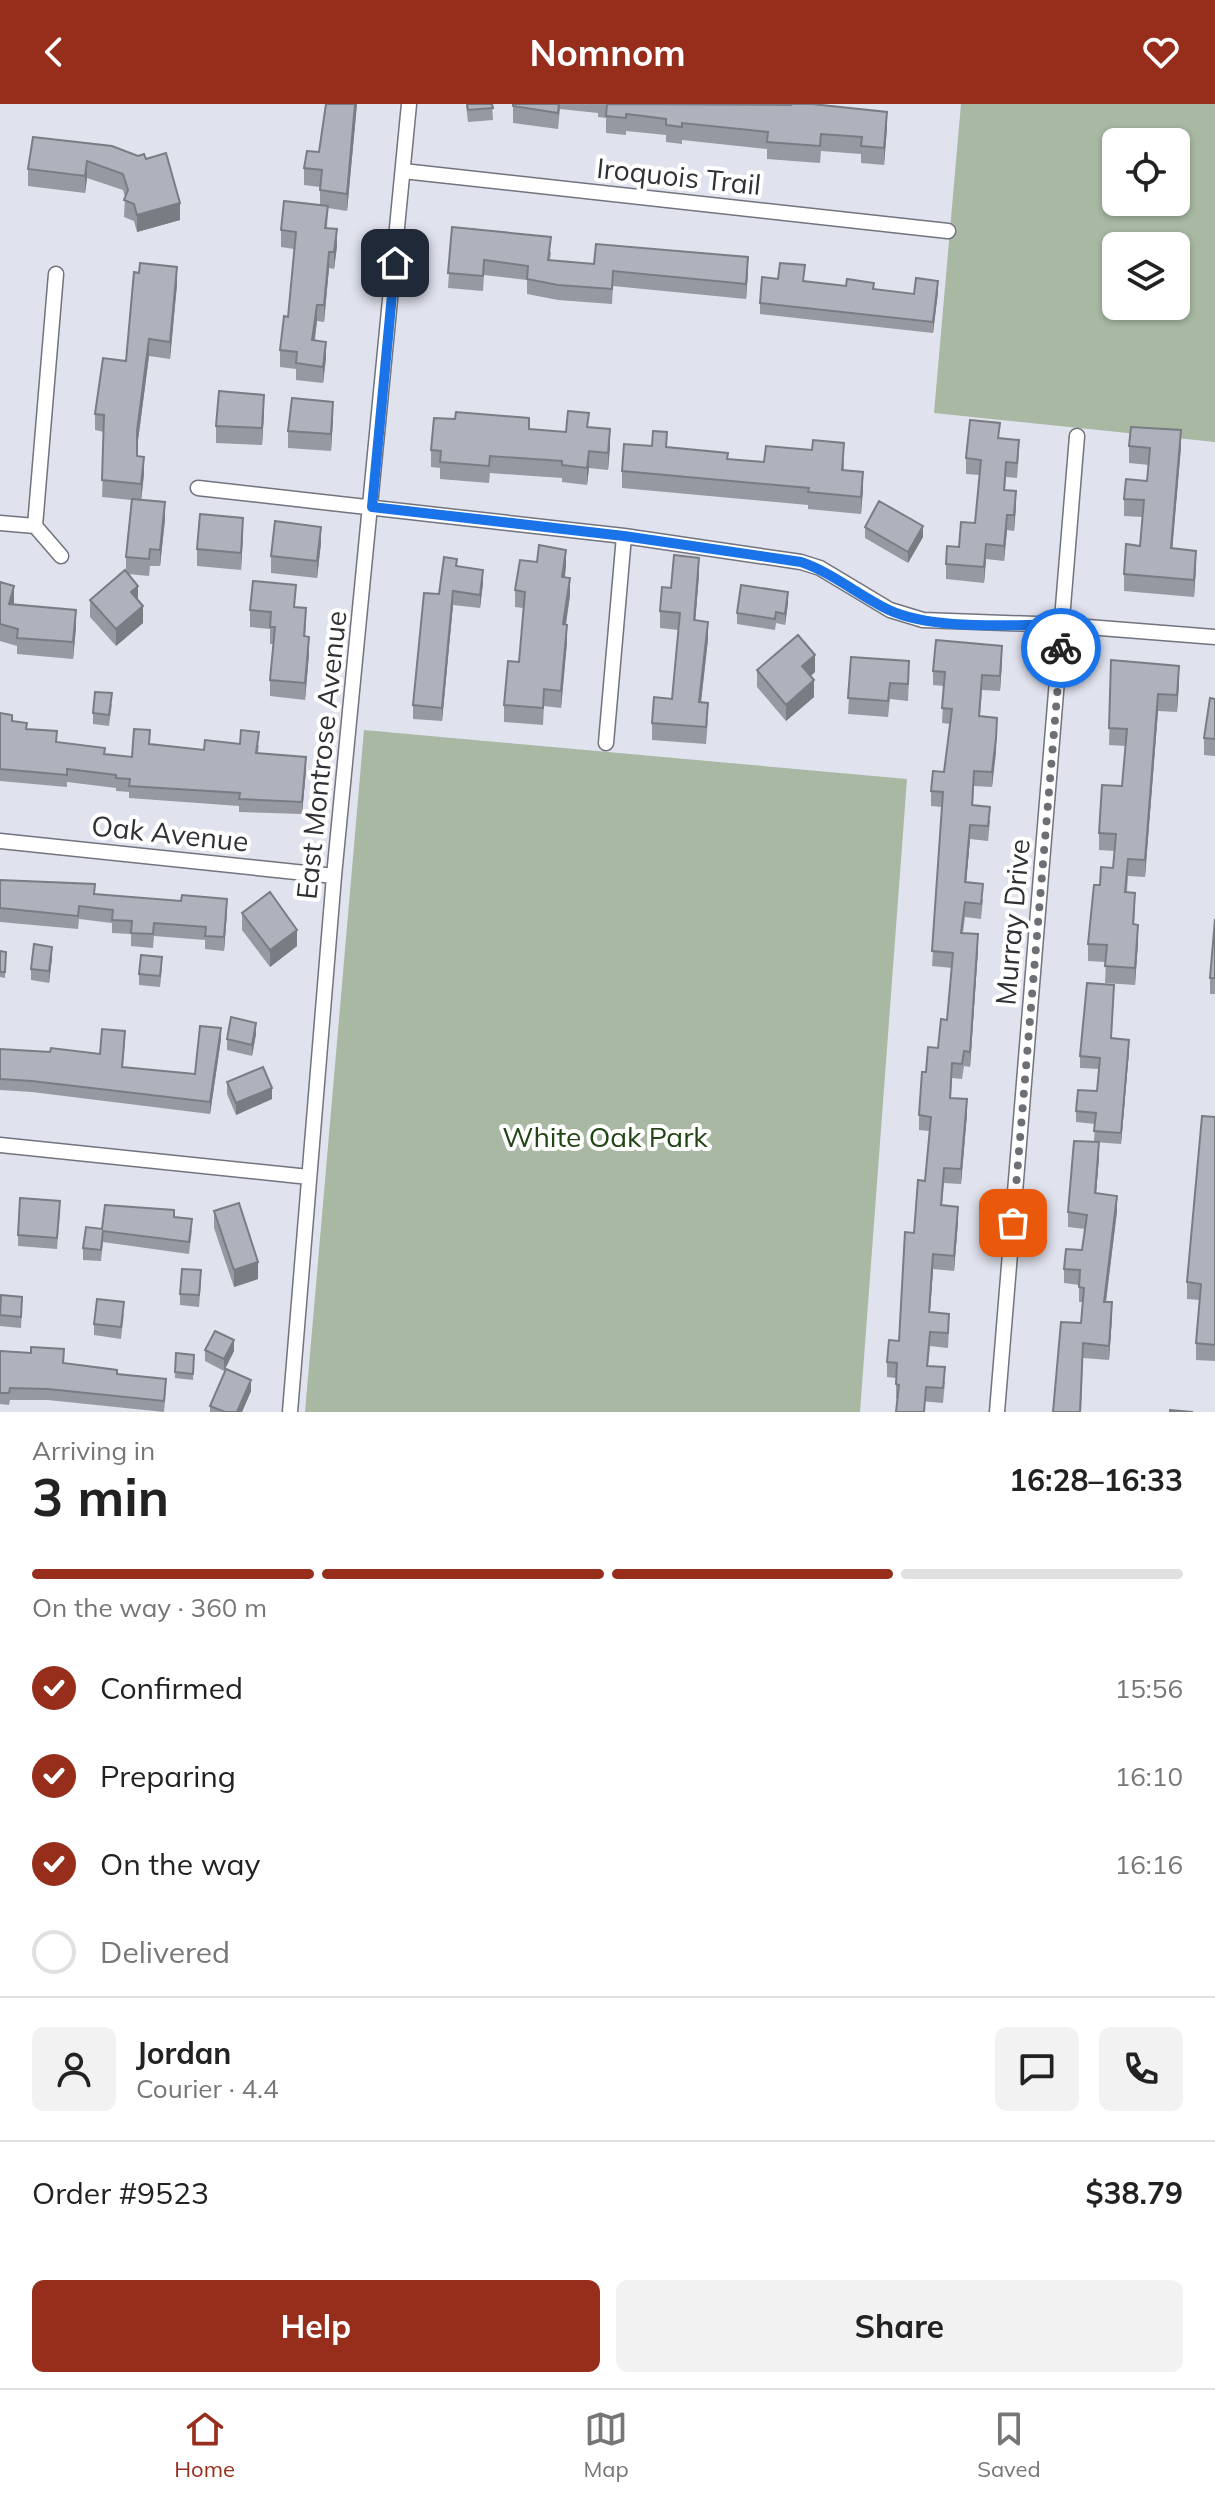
<!DOCTYPE html>
<meta charset="utf-8">
<style>
:root{--surface:#fff;--page:#f2f2f2;--text:#222;--muted:#767676;--line:#e0e0e0;--accent:#972e1c}
body{margin:0;font-family:Mulish,sans-serif;background:var(--page);color:var(--text);height:100vh;display:flex;flex-direction:column;font-size:30px;white-space:nowrap}
*{box-sizing:border-box;margin:0}
p{font-size:26px;color:var(--muted)}
.icon{flex:none;width:44px;height:44px;fill:none;stroke:currentColor;stroke-width:2;stroke-linecap:round;stroke-linejoin:round}
.map{position:relative;height:1308px;overflow:hidden}
.sheet{display:flex;flex-direction:column;background:var(--surface);flex:1}
.sheet>*{flex:none}
.fabs{position:absolute;left:1102px;top:24px;display:grid;gap:16px}
.fabs a{display:grid;place-items:center;width:88px;height:88px;border-radius:12px;background:var(--surface);box-shadow:0 2px 6px #0004;font-size:40px}
.pin{position:absolute;display:grid;place-items:center;width:68px;height:68px;color:#fff;margin:-34px;border-radius:16px;box-shadow:0 4px 12px #0006}
.courier{position:absolute;display:grid;place-items:center;width:80px;height:80px;margin:-40px;border:6px solid #1a73e8;border-radius:50%;background:#fff;color:#222;box-shadow:0 2px 10px #0007}
.overview em{font-style:normal;font-weight:700}
.overview div{display:flex;flex-direction:column-reverse}
.overview{display:flex;align-items:center;justify-content:space-between;height:136px;padding:0 32px}
h1{font-size:52px;font-weight:700;line-height:60px}
.bar{display:grid;grid-template-columns:repeat(4,1fr);gap:12px 8px;align-content:center;height:96px;padding:0 32px}
.bar i{height:10px;border-radius:6px;background:var(--line)}
.bar .current{background:var(--accent)}
.bar p{grid-column:span 4}
.line{display:flex;align-items:center;gap:20px;padding:0 32px;border-top:2px solid var(--line)}
.line div{flex:1}
.round{display:grid;place-items:center;flex:none;width:84px;height:84px;border-radius:12px;background:var(--page)}
ol{padding:0 32px;list-style:none}
li{display:flex;align-items:center;gap:24px;height:88px}
li p{margin-inline-start:auto}
li .icon{padding:8px;border-radius:50%;background:var(--accent);color:#fff;stroke-width:4}
li:last-child{color:var(--muted)}
li i{width:44px;height:44px;border:4px solid var(--line);border-radius:50%}
.cta{display:flex;gap:16px;margin-top:auto;padding:16px 32px}
.cta a{flex:1;height:92px;border-radius:12px;background:var(--accent);color:#fff;font-size:32px;font-weight:700;line-height:92px;text-align:center}
.cta a+a{background:var(--page);color:var(--text)}
header{display:flex;justify-content:space-between;align-items:center;height:104px;padding:0 32px;background:var(--accent);color:#fff;font-size:36px;font-weight:700}
.dock{display:flex;justify-content:space-around;align-items:center;height:112px;border-top:2px solid var(--line);background:var(--surface);font-size:22px;color:var(--muted)}
.dock a{display:grid;justify-items:center;gap:4px}
.dock .current{color:var(--accent)}
.map>svg:first-child{display:block}
.green{fill:#a8b8a3;fill-rule:evenodd}
.lines{fill:none;stroke-linecap:round;stroke-linejoin:round}
.street-casing{stroke:#71737d;stroke-width:17}
.street{stroke:#fff;stroke-width:14}
.wall{fill:#9698a2}
.shaded-wall{fill:#7a7c84}
.building{fill:#afb1bc;stroke:#7a7c84;stroke-width:2}
.done{stroke:#6e6f76;stroke-width:8;stroke-dasharray:0 14.4}
.route{stroke:#1a73e8;stroke-width:10}
.labels{text-anchor:middle;dominant-baseline:central;stroke-width:8;stroke-linejoin:round;paint-order:stroke}
.street-label{font-size:28px;fill:#303135;stroke:#fff}
.park-label{font-size:28px;fill:#224515;stroke:#fff}
</style>
<header><svg class="icon" aria-label="back" viewBox="0 0 24 24"><path d="M15 5l-7 7 7 7"/></svg>Nomnom<svg class="icon" aria-label="heart" viewBox="0 0 24 24"><path d="M12 20l-8-8c-3-5 5-10 8-4 3-6 11-1 8 4z"/></svg></header>
<div class="map">
<svg width="1215" height="1308" viewBox="0 0 1215 1308">
<rect width="100%" height="100%" fill="#e0e2ee"/>
<path class="green" d="M961,0h254v338l-281,-29zM1116,38h60v60h-60zM1116,142h60v60h-60z
M364,626l543,49 -47,633h-555z"/>
<g class="lines">
<defs>
<path id="street" d="M403,67l545,60
M198,384l426,48 177,26 19,6 70,42 33,10 139,5 153,12
M0,419l35,3 26,30
M35,422l21,-252
M606,639l18,-207
M0,737l334,35
M0,1041l309,32
M290,1308l44,-536 75,-772
M997,1308l80,-976"/>
</defs>
<use href="#street" class="street-casing"/>
<use href="#street" class="street"/>
</g>
<path class="wall" d="M326,0h31l-10,107 -19,-3 -1,20 10,18 -3,23 -5,-1 -5,54 -7,-1 -2,19 11,18 -3,25 -27,-3v-11l-16,-2v-17l8,-33 6,-68 -13,-2v-17l39,-25v-18l-16,-2v-17l15,-16z
M466,0h26l1,16 -25,2z
M513,0h266l108,24 -3,37 -23,-2v-9l-40,-3 -1,12 -53,-4v-10l-85,-9v4l-16,-2v-7l-40,-4v4l-20,-2v-15l-8,-1v-4l-38,-4 -2,20 -45,-6z
M33,33l113,22 34,61 -43,12 -3,-11 -10,-4 1,-20 -2,-7 -36,-12 -2,15 -57,-7v-17z
M452,123l99,25 -1,9 198,11 -2,27 -133,-13 -1,18 -54,-4 -31,-6v-14l-43,-5 -1,16 -35,-3z
M804,177l110,13 24,-2 -5,41 -173,-19v-11z
M177,180l-7,75 -21,-3 -12,92v8l7,18 -3,26 24,19 -5,47h-10l-1,10 -21,-2 10,26 5,23 -27,23 -26,-29v-17l36,-28v-15l5,-57 -29,-3 2,-65 -9,-2v-16l31,-53z
M264,308l-2,33 -46,-2v-17z
M333,314l-2,33 -43,-3v-17z
M589,323l21,19 -2,24 -19,-2 -2,17 -25,-3v-4l-72,-5 -1,10 -49,-4v-11l-9,-1v-17l98,-21 37,3z
M1000,334l19,17 -2,23 -11,-1 -1,13 11,16 -2,25 -7,-1 -3,31 -18,-2 -2,24 -38,-4v-15l29,-41 5,-48 -14,-1v-16z
M1129,342l52,1 -9,101 24,19 -2,30 -70,-6v-17l16,-28 2,-29 -18,-1v-17l23,-18 2,-16 -20,-2z
M667,343l61,12 36,3 80,-2v10l19,19 -2,25 -53,-5v-4l-186,-17v-17z
M865,423l58,10 -15,26 -43,-25z
M243,431l-2,35 -44,-4v-17z
M321,439l-4,35 -46,-5v-17z
M457,462l26,17 -3,25 -27,-3 -11,116 -29,-2v-14l26,-111z
M566,462l-1,12 5,17 -4,30 1,17 -6,66 -17,-2 -1,19 -39,-3v-17l15,-43 4,-54 -8,-1v-17z
M699,471l-4,46 13,18 -7,63 7,18 -2,24 -54,-4v-17l20,-24 6,-69 -18,-2v-17l11,-23z
M0,478l13,22 63,23 -3,32 -56,-5v-8l-17,-5z
M788,499l-3,22 -9,-2 -1,7 -38,-6v-11z
M295,503l11,18 -1,12 4,17 -4,46 -35,-4v-16l3,-36h-3v-15l-20,-2v-17z
M851,553l58,21 -1,23 -18,-2 -2,18 -40,-3z
M1002,556l-2,31 -18,-1 -2,26 17,16 -5,55 -18,-1 -1,19 17,16 -2,20 -18,-2 -4,43 17,17 -2,20 -16,-2 -2,16 15,16 -8,118 -6,-1 -2,13 -10,-1 -1,20 16,16 -6,70 -17,-1 -2,23 16,16 -4,49 -21,-2 -3,43 19,17 -1,19 -18,-2 -2,20 17,16 -2,21 -47,-4v-21l-9,-1v-15l12,-21 15,-108 11,-52 5,-50 -11,-1v-15l7,-43 12,-24 9,-28 5,-52 -20,-2 10,-159 -11,-1v-15l13,-19 6,-48 -8,-1 2,-37 -11,-1v-14z
M1111,556l68,23 -2,29 -19,-1 -13,166 -17,-1 -1,16 8,18 -1,15 4,17 -3,43 -30,-2 1,-21 -18,-1v-17l12,-59 13,-17 2,-17 -16,-1v-17l23,-47 4,-40 -17,-1z
M757,566l58,2 -4,4 3,21 -28,24 -29,-34z
M1215,595v57l-11,-1v-17z
M112,600l-3,22 -16,-2v-11z
M0,609l27,16 30,13 48,12 27,3 18,-12 54,5 55,-5 -1,8 48,17 -4,44 -63,-2v-6l-110,-8v-6l-13,-1v-3l-49,-6v5l-67,-6z
M0,776l227,32 -3,39 -19,-2v-9l-51,-4 -1,12 -22,-2v-12l-19,-1v-10l-33,-4 -1,10 -78,-7z
M242,809l55,33 -27,21 -28,-37z
M1215,815v75h-5v-16z
M0,847l6,1 -1,26 -5,-1z
M52,854l-3,25 -18,-3v-11z
M162,864l-2,19 -21,-2v-11z
M1114,892l-3,42 18,13 -8,93 -27,-2 1,-18 -19,-2v-11l21,-20 2,-22 -19,-1v-12z
M256,930l-4,22 -25,-6v-11z
M221,935l-11,75 -178,-22 -32,-2v-41l100,5 25,-12 -2,25 72,7z
M227,978l45,17 -36,16 -9,-21z
M1215,1013v244l-19,-1v-17l4,-43 -13,-1v-17z
M1099,1053l-3,36 21,18 -11,91 6,15 -3,43 -26,-2 -2,54h-28l28,-89 2,-21h-4v-17l-15,-2v-14l18,-19 3,-21 -17,-2v-15z
M214,1107l44,68 -24,8 -20,-59z
M60,1108l-3,37 -39,-3v-11z
M174,1113l18,13 -3,24 -86,-12 -2,19 -18,-1v-12l19,-19z
M201,1178l-2,25 -19,-2v-11z
M0,1202l22,3 -1,19 -21,-2z
M124,1210l-3,25 -27,-4v-11z
M205,1246l29,1 -10,20 -19,-10z
M0,1247l117,24 49,15 -2,22 -116,-12h-38l-1,5 -9,-1z
M176,1249l18,2 -1,25 -18,-2z
M251,1287l-9,21h-32v-6z"/>
<path class="shaded-wall" d="M355,0h2l-10,107v-17z
M887,8v16l-3,37v-17z
M87,57v17l-2,15v-17z
M180,99v17l-43,12v-17z
M337,125v17l-3,23v-17z
M329,148v16l-5,54v-17z
M748,153v15l-2,27v-15z
M177,163v17l-7,75v-17z
M938,177v11l-5,41v-11z
M317,201v16l-5,35v-16z
M149,235v17l-12,92v-17z
M326,238v16l-3,25v-16z
M264,291v17l-2,33v-17z
M333,298v16l-2,33v-17z
M610,325v17l-2,24v-17z
M1181,326v17l-10,118v-17z
M589,347v17l-2,17v-17z
M144,353v17l-3,27v-17z
M863,368v17l-2,25v-17z
M1016,387v15l-2,25v-16z
M165,398v17l-5,47v-16z
M1007,411v15l-3,31v-15z
M243,414v17l-2,35v-17z
M923,422v11l-15,26v-11z
M321,423v16l-4,35v-17z
M986,440v15l-2,24v-16z
M566,446v16l-4,28v-17z
M1196,447v16l-2,30v-17z
M699,454v17l-5,62v-17z
M483,466v13l-3,25v-13z
M570,474v17l-7,46v-17z
M14,482v17l-5,18v-17z
M138,482v17l-7,-11z
M453,487v14l-11,116v-13z
M788,488v11l-3,22v-11z
M143,502v17l-27,23v-17z
M76,506v17l-3,32v-17z
M708,518v17l-9,80v-17z
M567,521v17l-6,66v-17z
M309,533v17l-4,46v-17z
M1002,542v14l-2,31v-15z
M815,551v17l-13,11v-17z
M1179,562v17l-2,29v-17z
M814,576v17l-28,24v-16z
M1158,590v17l-13,166v-17z
M997,614l-1,35 -4,34v-15z
M306,653v13l-4,44v-12z
M970,721v14l-5,58v-15z
M227,795v13l-3,39v-14z
M1138,821v17l-3,43v-17z
M297,826v16l-27,21v-17z
M978,830v15l-8,118v-15z
M52,843v11l-3,25v-12z
M256,919v11l-4,22v-11z
M221,924v11l-11,75v-12z
M1129,936v11l-8,93v-11z
M272,984v11l-36,16v-12z
M967,995v15l-6,70v-15z
M1099,1038v15l-4,51v-15z
M1117,1092v15l-13,105v-14z
M958,1103v15l-4,49v-15z
M933,1150v15l-4,58v-15z
M258,1158v17l-24,8v-17z
M1112,1198v15l-3,43v-14z
M234,1236v11l-10,20v-12z
M251,1276v11l-9,21h-5z"/>
<path class="building" d="M326,0h29l-8,90 -27,-4 2,-20 -18,-2 3,-17 12,1z
M467,0h25l1,4 -25,2z
M513,0h46l-1,9 -45,-7z
M607,0l184,1 1,-1h20l75,8 -3,36 -23,-2 1,-9 -41,-3 -1,12 -53,-4 1,-10 -86,-9v4l-16,-2v-6l-40,-5v4l-20,-2z
M33,33l79,9 26,10 6,-2 2,5 20,-6 14,50 -43,12 -3,-11 -10,-4 4,-10 -5,-16 -36,-13 -2,15 -57,-7z
M284,97l44,5 -3,22 12,1 -3,23h-5l-5,53h-7l-5,35 14,2 -3,25 -27,-4 1,-11 -17,-2 4,-34 4,1 8,-85 -15,-2z
M452,123l99,10 -3,23 46,4 2,-20 152,13 -2,27 -133,-13 -1,18 -54,-4 -31,-6 1,-13 -44,-6 -1,16 -35,-3z
M140,159l37,4 -7,75 -21,-3 -12,92v25l7,1 -3,27 -39,-4 2,-65 -9,-1 8,-56 23,3 8,-89 5,1z
M780,159l25,2 -2,16 43,5 1,-7 27,4 -1,6 41,5 2,-16 22,3 -5,41 -173,-19 2,-26 16,2z
M219,287l45,4 -2,33 -46,-2z
M292,294l41,4 -2,32 -43,-3z
M568,307l21,2 -2,14 23,2 -2,24 -19,-2 -2,17 -25,-3v-4l-72,-5 -1,10 -49,-4 1,-11 -10,-1 3,-32 21,1 1,-7 73,6v11l37,3z
M970,316l30,3 -2,15 21,2 -2,23 -11,-1 -2,28 12,1 -2,24h-7l-3,31 -18,-2 -2,23 -38,-3 1,-18 12,1 2,-25 14,1 6,-63 -15,-2z
M1131,323l50,3 -10,118 25,3 -2,29 -70,-6 2,-30 14,2 4,-46 -20,-1 2,-20 21,2 3,-33 -21,-2z
M653,327l14,1 -1,15 62,6 -1,6 37,3 2,-16 46,4 1,-10 31,3 -2,27 21,2 -2,25 -53,-5 1,-4 -187,-17 2,-27 28,2z
M132,395l33,3 -5,48 -10,-1 -1,10 -23,-2z
M879,397l44,25 -15,26 -43,-25z
M200,410l43,4 -2,35 -44,-4z
M275,417l46,6 -4,34 -46,-5z
M539,441l27,5 -4,27 8,1 -7,46 4,1 -6,66 -17,-2 -1,19 -39,-3 4,-44 11,1 6,-70 -10,-2 5,-30 17,2z
M674,451l25,3 -5,62 14,2 -9,80 9,1 -2,24 -54,-4 2,-26 18,2 8,-86 -20,-2 2,-24 9,1z
M444,453l13,2 -1,7 27,4 -3,25 -27,-4 -11,117 -29,-3 11,-112 15,1z
M125,466l13,16 -7,6 12,14 -27,23 -26,-29z
M253,477l43,4 -2,22 12,1 -2,28 5,1 -4,46 -35,-3 5,-53h-5l1,-15 -21,-2z
M0,478l14,4 -5,18 67,6 -3,32 -56,-4 1,-9 -18,-5z
M741,481l47,7 -3,22 -9,-2 -1,7 -38,-6z
M798,531l17,20 -13,11 12,14 -28,25 -29,-35z
M936,536l66,6 -2,30 -18,-1 -3,41 18,2 -1,20 -4,34 -18,-1 -2,34 18,2 -2,19 -18,-1 -5,57 18,2 -2,20 -16,-2 -4,31 17,1 -8,118 -6,-1 -2,13 -10,-1 -2,35 17,1 -6,70 -17,-1 -3,37 17,2 -4,49 -21,-2 -4,58 20,2 -1,19 -18,-1 -3,34 18,1 -2,21 -17,-1 -2,25h-28l3,-27 -3,-1 1,-21 -10,-1 2,-22 10,1 6,-109 9,1 4,-53 7,1 6,-64 -12,-2 3,-43h4l2,-25 10,1 3,-29 6,1 6,-67 -21,-2 11,-159 -12,-1 2,-20 11,1 8,-63 -10,-1 3,-36 -12,-1z
M851,553l58,4 -1,23 -18,-1 -2,18 -40,-3z
M1111,556l68,6 -2,29 -19,-1 -13,166 -17,-1 -3,33 10,1 -2,31 5,1 -3,43 -30,-2 2,-21 -19,-1 6,-59h6l1,-18 12,1 3,-34 -17,-1 3,-48 20,1 5,-57 -18,-1z
M95,588l17,1 -3,22 -16,-2z
M1210,594l5,1v40l-11,-1z
M0,609l12,2v6l15,2 -1,6 31,2 -1,11 49,6 -1,6 28,3 2,-28 16,1 -1,14 55,6 1,-10 35,4 1,-14 18,2 -3,21 50,4 -4,45 -63,-3 1,-6 -111,-7 1,-7 -14,-1v-3l-49,-6v6l-67,-6z
M0,776l95,4 -1,10 87,7 1,-6 45,4 -3,38 -19,-1 1,-9 -52,-4 -1,11 -22,-1 1,-12 -20,-1 1,-10 -34,-4 -1,10 -78,-8z
M270,788l27,38 -27,20 -28,-37z
M1215,815v59h-5z
M34,840l18,3 -3,24 -18,-2z
M0,847l6,1 -1,20h-5z
M141,851l21,2 -2,19 -21,-2z
M1087,879l27,2 -3,53 18,2 -8,93 -27,-2 2,-18 -20,-2 2,-21 19,1 3,-33 -20,-2z
M231,913l25,6 -4,22 -25,-6z
M200,922l21,2 -11,74 -178,-21 -32,-2v-30l50,3 1,-4 49,6 2,-25 23,2 -3,36 73,7z
M263,963l9,21 -36,15 -9,-21z
M1202,1012l13,1v228l-19,-2 5,-59 -14,-2z
M1074,1037l25,1 -4,51 22,3 -13,106h8l-3,44 -26,-3 -3,69h-27l8,-90 20,1 3,-35 -5,-1 1,-17 -16,-1 2,-20 16,1 5,-35 -19,-3z
M20,1094l40,3 -3,37 -39,-3z
M239,1099l19,59 -24,8 -20,-59z
M105,1101l69,5v7l18,2 -3,23 -86,-11 -2,19 -18,-2 3,-21 16,2z
M182,1165l19,1 -2,25 -19,-1z
M1,1191l21,2 -1,20 -21,-2z
M97,1195l27,3 -3,25 -27,-3z
M215,1227l19,9 -10,19 -19,-9z
M31,1243l33,2 -1,14 54,7v4l49,5 -2,22 -116,-12 -38,-1 -1,5h-9v-42l31,2z
M176,1249l18,2 -1,19 -18,-2z
M226,1265l25,11 -14,32h-12l-15,-6z
M1170,1306l23,2h-23z"/>
<g class="lines">
<path class="done" d="M1013,1119l48,-575"/>
<path class="route" d="M395,159l-23,244 252,29 177,26c32,11 57,33 88,48 45,21 123,14 173,15l-1,23"/>
</g>
<g class="labels">
<g class="street-label">
<text transform="translate(679 72) rotate(6)">Iroquois Trail</text>
<text transform="translate(321 651) rotate(-84)">East Montrose Avenue</text>
<text transform="translate(170 729) rotate(6)">Oak Avenue</text>
<text transform="translate(1012 818) rotate(-85)">Murray Drive</text>
</g>
<g class="park-label">
<text x="605" y="1032">White Oak Park</text>
</g>
</g>
</svg>
<div class="fabs">
<a><svg class="icon" aria-label="locate" viewBox="0 0 24 24"><circle cx="12" cy="12" r="6"/><path d="M12 2v4M12 18v4M2 12h4M18 12h4"/></svg></a>
<a><svg class="icon" aria-label="layers" viewBox="0 0 24 24"><path d="M12 4l9 5-9 5-9-5zM3 14l9 5 9-5"/></svg></a>
</div>
<div class="pin" style="left:1013px;top:1119px;background:#ea580c"><svg class="icon" aria-label="bag" viewBox="0 0 24 24"><path d="M5 8h14l-1 12H6zM9 8a3 3 0 0 1 6 0"/></svg></div>
<div class="pin" style="left:395px;top:159px;background:#1f2937"><svg class="icon" aria-label="home" viewBox="0 0 24 24"><path d="M3 11l9-7 9 7M6 9v11h12V9"/></svg></div>
<div class="courier" style="left:1061px;top:544px"><svg class="icon" aria-label="bike" viewBox="0 0 24 24"><circle cx="6" cy="16" r="4"/><circle cx="18" cy="16" r="4"/><path d="M6 16l4-8h5l3 8M10 8l3 8H6M13 5h3"/></svg></div>
</div>
<section class="sheet">
<div class="overview"><div><h1>3 min</h1><p>Arriving in</p></div><em>16:28–16:33</em></div>
<div class="bar"><i class="current"></i><i class="current"></i><i class="current"></i><i></i><p>On the way · 360 m</p></div>
<ol>
<li><svg class="icon" aria-label="check" viewBox="0 0 24 24"><path d="M5 12l5 5 9-10"/></svg>Confirmed<p>15:56</p></li>
<li><svg class="icon" aria-label="check" viewBox="0 0 24 24"><path d="M5 12l5 5 9-10"/></svg>Preparing<p>16:10</p></li>
<li><svg class="icon" aria-label="check" viewBox="0 0 24 24"><path d="M5 12l5 5 9-10"/></svg>On the way<p>16:16</p></li>
<li><i></i>Delivered</li>
</ol>
<div class="line" style="height:144px"><a class="round"><svg class="icon" aria-label="person" viewBox="0 0 24 24"><circle cx="12" cy="8" r="4"/><path d="M4 21q1-7 8-7t8 7"/></svg></a><div><b>Jordan</b><p>Courier · 4.4</p></div><a class="round"><svg class="icon" aria-label="chat" viewBox="0 0 24 24"><path d="M4 5h16v11H9l-5 4z"/></svg></a><a class="round"><svg class="icon" aria-label="phone" viewBox="0 0 24 24"><path d="M5 4h4l2 5-3 2q2 4 5 5l2-3 5 2v4C11 20 4 13 5 4z"/></svg></a></div>
<div class="line" style="height:104px"><div>Order #9523</div><b>$38.79</b></div>
<div class="cta"><a>Help</a><a>Share</a></div>
</section>
<nav class="dock">
<a class="current"><svg class="icon" aria-label="home" viewBox="0 0 24 24"><path d="M3 11l9-7 9 7M6 9v11h12V9"/></svg>Home</a>
<a><svg class="icon" aria-label="map" viewBox="0 0 24 24"><path d="M3 6l6-2 6 2 6-2v14l-6 2-6-2-6 2zM9 4v14M15 6v14"/></svg>Map</a>
<a><svg class="icon" aria-label="saved" viewBox="0 0 24 24"><path d="M7 4h10v16l-5-4-5 4z"/></svg>Saved</a>
</nav>
